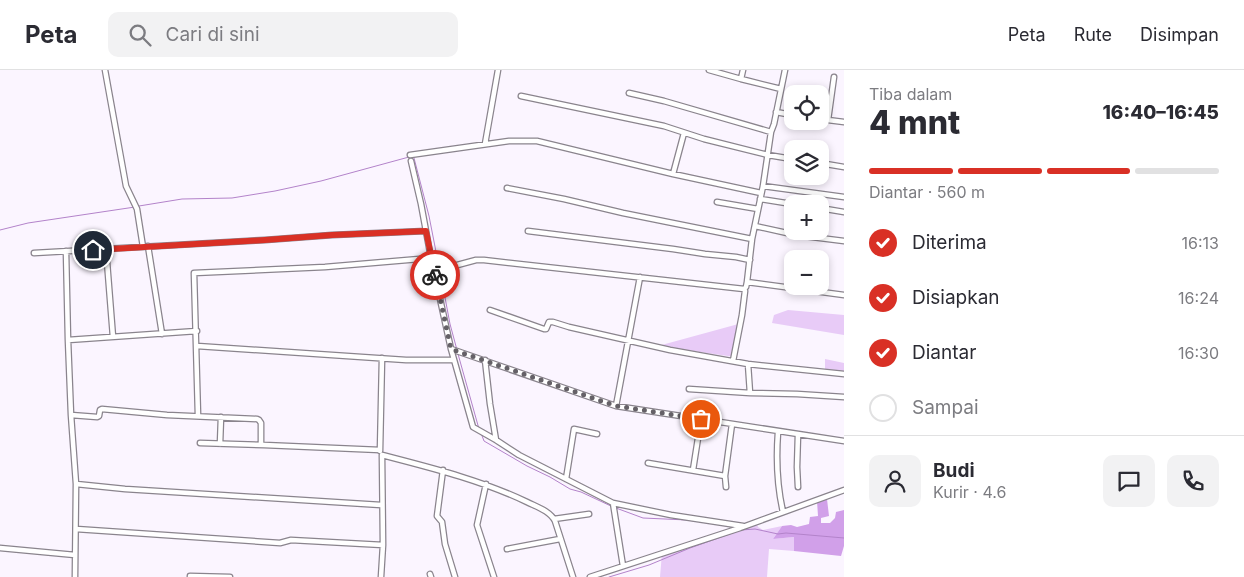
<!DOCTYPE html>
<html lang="id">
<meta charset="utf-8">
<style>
:root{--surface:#fff;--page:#f2f2f3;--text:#2b2b33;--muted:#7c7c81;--line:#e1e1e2;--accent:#d93025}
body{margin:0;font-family:Inter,sans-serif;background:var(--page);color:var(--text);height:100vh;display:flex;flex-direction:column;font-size:19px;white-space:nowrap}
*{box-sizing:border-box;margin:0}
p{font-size:16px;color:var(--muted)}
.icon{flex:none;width:28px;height:28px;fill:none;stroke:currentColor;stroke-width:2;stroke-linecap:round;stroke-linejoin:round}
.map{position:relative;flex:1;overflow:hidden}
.panel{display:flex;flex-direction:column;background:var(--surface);width:400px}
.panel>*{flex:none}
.fabs{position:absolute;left:784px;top:15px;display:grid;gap:10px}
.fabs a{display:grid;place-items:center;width:45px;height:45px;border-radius:10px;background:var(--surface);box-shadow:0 2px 8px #0003;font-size:25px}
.pin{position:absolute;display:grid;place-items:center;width:42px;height:42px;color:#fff;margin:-21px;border:2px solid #fff;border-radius:50%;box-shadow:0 1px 5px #0007}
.courier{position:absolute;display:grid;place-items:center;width:50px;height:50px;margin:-25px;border:4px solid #d93025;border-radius:50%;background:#fff;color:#222;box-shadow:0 1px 6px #0007}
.headline em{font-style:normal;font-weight:800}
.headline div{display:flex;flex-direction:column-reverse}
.headline{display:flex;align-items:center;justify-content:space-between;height:85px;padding:0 25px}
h1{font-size:32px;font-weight:800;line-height:38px}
.bar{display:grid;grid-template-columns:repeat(4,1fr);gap:8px 5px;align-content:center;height:60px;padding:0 25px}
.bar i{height:6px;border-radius:4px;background:var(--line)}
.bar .active{background:var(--accent)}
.bar p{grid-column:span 4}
.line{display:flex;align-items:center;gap:12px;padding:0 25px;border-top:1px solid var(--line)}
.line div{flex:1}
.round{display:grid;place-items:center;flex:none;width:52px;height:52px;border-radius:10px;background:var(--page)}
ol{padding:0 25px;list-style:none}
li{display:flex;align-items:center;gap:15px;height:55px}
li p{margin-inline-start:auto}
li .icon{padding:5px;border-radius:50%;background:var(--accent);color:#fff;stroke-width:4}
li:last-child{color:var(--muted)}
li i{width:28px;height:28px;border:2px solid var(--line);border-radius:50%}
header{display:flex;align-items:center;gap:30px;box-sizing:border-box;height:70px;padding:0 25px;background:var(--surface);border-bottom:1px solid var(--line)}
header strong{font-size:24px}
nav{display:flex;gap:28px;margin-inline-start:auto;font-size:18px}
.search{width:350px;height:45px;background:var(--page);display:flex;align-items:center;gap:12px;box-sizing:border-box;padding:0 18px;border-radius:10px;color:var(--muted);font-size:19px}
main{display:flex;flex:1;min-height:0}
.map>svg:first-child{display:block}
.green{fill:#e8cbf7}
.forest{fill:#d1a0e9}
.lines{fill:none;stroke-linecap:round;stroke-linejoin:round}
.stream{stroke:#b383ca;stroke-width:1}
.minor-casing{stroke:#8a848d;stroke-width:7}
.minor{stroke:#fff;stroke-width:4.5}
.done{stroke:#656167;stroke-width:5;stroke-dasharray:0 9}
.route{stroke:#d93025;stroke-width:6}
</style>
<header>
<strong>Peta</strong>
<div class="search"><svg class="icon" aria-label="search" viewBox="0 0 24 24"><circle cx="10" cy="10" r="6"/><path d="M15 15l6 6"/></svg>Cari di sini</div>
<nav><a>Peta</a><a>Rute</a><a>Disimpan</a></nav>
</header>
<main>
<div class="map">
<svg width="844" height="507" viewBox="0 0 844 507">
<rect width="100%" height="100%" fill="#fbf5ff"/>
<path class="green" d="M788,240l56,5v20l-72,-12 2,-8z
M742,253l-7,34 -77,-11z
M825,289l19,4v11l-19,-3z
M756,452l2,5 5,3 19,-4 -9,13 21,-2v14l-25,-2 -2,28h-107l2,-24z"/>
<path class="forest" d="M827,429l2,17 -8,2v5h9l5,-5 1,-6 8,-2v36l-3,10 -47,-5v-14l-21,2 9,-13 9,-1 6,2 12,-3 1,-7 8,-1 -1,-15z"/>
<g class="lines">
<path class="stream" d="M413,87l1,1 15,58 10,51
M139,136l43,-7 50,-1 43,-7 46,-10 88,-24
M0,160l28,-7 107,-16
M440,201l10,53 7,26
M458,284l21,75
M481,363l3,8 43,25 23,11 20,12 11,3 32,15
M616,438l27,10 44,2 23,3
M609,507l40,-12 41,-17 51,-18 14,-1 23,5 8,-1 58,5"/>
<defs>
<path id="minor" d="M105,0l21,116 11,23 6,38
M709,0l32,9
M743,0l-2,9 40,10
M629,23l35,8 107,31
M521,26l143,30 40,13 64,16 24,4
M776,42l16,3
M820,49l24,3
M828,50l6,-43
M485,74l13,-74
M410,85l99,-14h28l136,33 88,19
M411,91l10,43 10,54 20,91 22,78 23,13 23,15 94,48
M820,93l24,4
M673,104l11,-41
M763,116l81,11
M507,118l57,11 59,14 129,26
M760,129l32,5
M717,132l41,7
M820,138l24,4
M755,156l41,9 48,6
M528,161l145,18 32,5 31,3 14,3
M148,176l14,88
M106,179l7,88
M66,181l2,89 3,75 5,69 -1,93
M34,183l231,-13 67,-5 94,-4
M435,201l41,-11h8l260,29
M747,212l97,13
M490,240l54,19h2l3,-7h4l16,5 101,23 78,14 96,10
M68,270l129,-9
M197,276l209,14h48
M451,279l165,57 228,35
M485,290l5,44 6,36
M733,291l9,-46 3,-24 -1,-2 2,-2 1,-5 5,-43 11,-53 8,-54 3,-8 11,-54
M748,294l2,29
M689,319l61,4 47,1 47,3
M616,336l24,-129
M71,345l26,2 2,-1 1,-6 2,-1 65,6 90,4 2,1 2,3v22
M198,346l-4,-143 131,-6 106,-9
M778,362c-2,27 -1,54 5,80
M200,373l64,2 116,5
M220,374l1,-27
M380,381l2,-93
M648,393l77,13
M443,400l-6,46 5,6 3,22 10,33
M693,400l8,-51
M566,409l8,-50 23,5
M76,414l49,5 256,16
M486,414l-9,41 17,52
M726,417l-1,-11 7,-52
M798,417l-1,-20 1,-33
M554,449l35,-5
M76,459l204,14 11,-3 92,5
M0,478l75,7
M507,479l53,-10
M623,496l-10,-63 58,12 72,11
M430,504l1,3
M190,506l40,1
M381,507l2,-32 -1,-90c50,13 99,25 145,47 10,5 23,9 28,19l18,56
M590,507l150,-49 104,-38"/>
</defs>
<use href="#minor" class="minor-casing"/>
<use href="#minor" class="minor"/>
</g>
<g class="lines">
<path class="done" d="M435,205l16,74 165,57 85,13"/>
<path class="route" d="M93,180l172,-10 67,-5 94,-4 9,44"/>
</g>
</svg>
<div class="fabs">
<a><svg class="icon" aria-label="locate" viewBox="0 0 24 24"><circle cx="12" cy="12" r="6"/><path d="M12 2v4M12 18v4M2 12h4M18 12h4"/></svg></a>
<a><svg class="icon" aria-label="layers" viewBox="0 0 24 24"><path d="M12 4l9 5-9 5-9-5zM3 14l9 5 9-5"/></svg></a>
<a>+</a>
<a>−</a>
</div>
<div class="pin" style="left:701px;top:349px;background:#ea580c"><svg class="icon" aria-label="bag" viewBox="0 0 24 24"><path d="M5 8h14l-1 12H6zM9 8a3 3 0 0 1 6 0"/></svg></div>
<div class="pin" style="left:93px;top:180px;background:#1f2937"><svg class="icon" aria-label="home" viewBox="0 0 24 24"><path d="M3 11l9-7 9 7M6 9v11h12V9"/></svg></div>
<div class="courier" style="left:435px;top:205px"><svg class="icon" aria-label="bike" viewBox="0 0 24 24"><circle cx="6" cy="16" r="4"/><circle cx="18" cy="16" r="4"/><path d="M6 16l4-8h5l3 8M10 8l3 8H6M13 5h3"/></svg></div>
</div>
<section class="panel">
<div class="headline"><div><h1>4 mnt</h1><p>Tiba dalam</p></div><em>16:40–16:45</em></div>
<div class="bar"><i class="active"></i><i class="active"></i><i class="active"></i><i></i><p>Diantar · 560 m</p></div>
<ol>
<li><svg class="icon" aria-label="check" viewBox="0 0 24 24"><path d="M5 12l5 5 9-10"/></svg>Diterima<p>16:13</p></li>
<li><svg class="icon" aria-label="check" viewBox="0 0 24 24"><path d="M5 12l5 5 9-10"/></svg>Disiapkan<p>16:24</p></li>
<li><svg class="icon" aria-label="check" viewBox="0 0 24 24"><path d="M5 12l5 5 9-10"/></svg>Diantar<p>16:30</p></li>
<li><i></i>Sampai</li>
</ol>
<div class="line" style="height:90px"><a class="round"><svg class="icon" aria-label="person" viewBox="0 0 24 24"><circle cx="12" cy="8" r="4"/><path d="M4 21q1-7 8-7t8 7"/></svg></a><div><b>Budi</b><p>Kurir · 4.6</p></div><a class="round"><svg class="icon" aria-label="chat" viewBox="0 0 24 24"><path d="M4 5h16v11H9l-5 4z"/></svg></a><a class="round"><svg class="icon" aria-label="phone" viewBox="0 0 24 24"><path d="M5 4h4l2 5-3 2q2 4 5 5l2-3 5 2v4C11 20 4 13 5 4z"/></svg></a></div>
</section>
</main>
